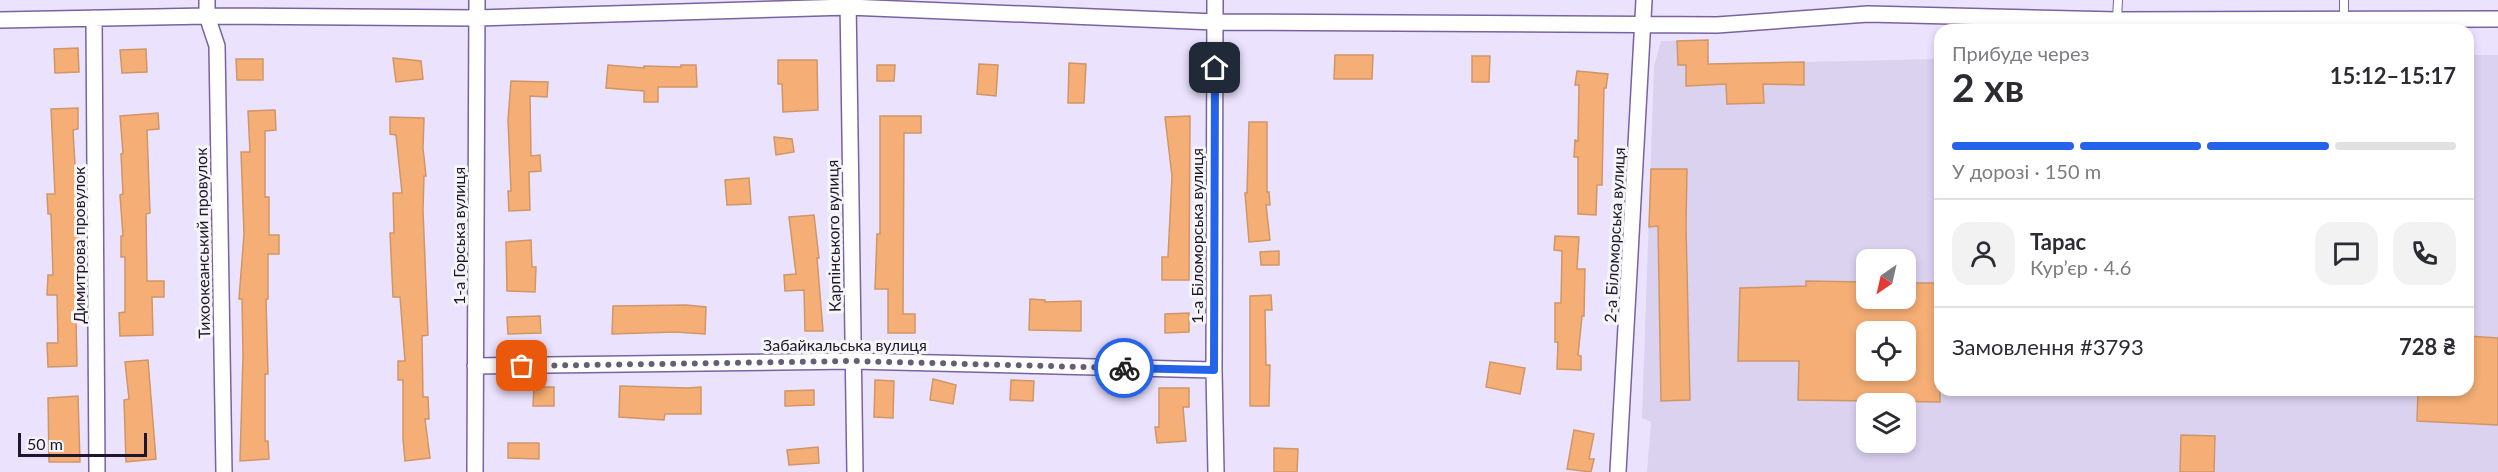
<!DOCTYPE html>
<html lang="uk">
<meta charset="utf-8">
<style>
:root{--surface:#fff;--page:#f2f2f3;--text:#2b2b33;--muted:#7c7c81;--line:#e1e1e2;--accent:#2563eb}
body{margin:0;font-family:Lato,sans-serif;background:var(--page);color:var(--text);height:100vh;display:flex;flex-direction:column;font-size:22px;white-space:nowrap}
*{box-sizing:border-box;margin:0}
p{font-size:20px;color:var(--muted)}
.icon{flex:none;width:33px;height:33px;fill:none;stroke:currentColor;stroke-width:2;stroke-linecap:round;stroke-linejoin:round}
.map{position:relative;flex:1;overflow:hidden}
.details{position:absolute;left:1934px;top:24px;width:540px;height:372px;display:flex;flex-direction:column;background:var(--surface);border-radius:18px;box-shadow:0 3px 9px #0003}
.details>*{flex:none}
.needle{width:39px;rotate:214deg}
.tools{position:absolute;left:1856px;top:249px;display:grid;gap:12px}
.tools a{display:grid;place-items:center;width:60px;height:60px;border-radius:12px;background:var(--surface);box-shadow:0 3px 9px #0003;font-size:30px}
.scale{position:absolute;left:18px;bottom:15px;width:129px;box-sizing:border-box;padding-left:6px;border:3px solid #1e152e;border-top:0;font-size:16px;line-height:21px;white-space:nowrap;color:#1e152e;-webkit-text-stroke:4px #f5f5f5;paint-order:stroke}
.pin{position:absolute;display:grid;place-items:center;width:51px;height:51px;color:#fff;margin:-26px;border-radius:12px;box-shadow:0 3px 9px #0006}
.courier{position:absolute;display:grid;place-items:center;width:60px;height:60px;margin:-30px;border:4px solid #2563eb;border-radius:50%;background:#fff;color:#222;box-shadow:0 2px 8px #0007}
.head em{font-style:normal;font-weight:700}
.head div{display:flex;flex-direction:column-reverse}
.head{display:flex;align-items:center;justify-content:space-between;height:102px;padding:0 18px}
h1{font-size:39px;font-weight:700;line-height:45px}
.bar{display:grid;grid-template-columns:repeat(4,1fr);gap:9px 6px;align-content:center;height:72px;padding:0 18px}
.bar i{height:8px;border-radius:4px;background:var(--line)}
.bar .on{background:var(--accent)}
.bar p{grid-column:span 4}
.line{display:flex;align-items:center;gap:15px;padding:0 18px;border-top:2px solid var(--line)}
.line div{flex:1}
.round{display:grid;place-items:center;flex:none;width:63px;height:63px;border-radius:18px;background:var(--page)}
.map>svg:first-child{display:block}
.built{fill:#dbd2f0;fill-rule:evenodd}
.building{fill:#f5ae75;stroke:#d09667;stroke-width:1.5;fill-rule:evenodd}
.lines{fill:none;stroke-linecap:round;stroke-linejoin:round}
.lane-casing{stroke:#7863a0;stroke-width:10}
.street-casing{stroke:#7863a0;stroke-width:18}
.lane{stroke:#fff;stroke-width:8}
.street{stroke:#fff;stroke-width:15}
.done{stroke:#665d77;stroke-width:6;stroke-dasharray:0 10.8}
.route{stroke:#2563eb;stroke-width:8}
.labels{text-anchor:middle;dominant-baseline:central;stroke-width:6;stroke-linejoin:round;paint-order:stroke}
.street-label{font-size:16px;fill:#1e152e;stroke:#f5f5f5}
</style>
<div class="map">
<svg width="2498" height="472" viewBox="0 0 2498 472">
<rect width="100%" height="100%" fill="#ebe3fe"/>
<path class="built" d="M1708,40l1,24 230,-5 1,331h528v-335h30v417h-851l4,-50 -9,-4 12,-352 7,-25zM1866,260h39v38h-39zM1866,332h39v38h-39zM1866,404h39v38h-39z"/>
<path class="building" d="M1708,40v24l96,-2v23l-41,-1 1,19 -37,1 -1,-20 -40,2v-21h-8l-1,-24z
M78,48l1,24 -24,1 -1,-24z
M146,49l1,23 -25,1 -2,-23z
M1335,55h38l-1,24h-38z
M1472,56h18l-1,26h-17z
M393,58l28,3 2,18 -27,3z
M236,59h27v21h-26z
M778,60h39l1,50 -35,2 -1,-28h-4z
M1069,63l17,1 -2,39h-16z
M979,64l19,1 -2,31 -19,-2z
M608,65l36,3v-2l37,1v-2h15l1,22h-39v15h-14v-11l-38,-3z
M877,65h18l-1,16h-17z
M1577,71l31,3 -2,14h-2l-2,97h-5l-1,30 -18,-1v-57h-4l1,-17 3,1 1,-56h-4z
M511,81l37,1 -1,15 -17,-1 1,60 9,-1 1,16 -12,1 1,38 -21,1 -1,-20h3l-3,-71z
M78,108v21l-5,1 6,104 -3,88 1,44 -29,1 -1,-24h11l-1,-48h-10l1,-20h5l-2,-61h-3l-1,-20h8l-4,-85z
M275,110l1,20 -11,1v66h4v38h10v19h-11v45h-2l2,75h-3v67h3l1,18 -29,2 3,-105 -1,-57h-3l5,-65 -3,-82h9l-2,-41z
M158,113l1,16 -12,1 3,83 -4,1 1,67h17v16h-12l1,38 -33,1 -1,-23 6,-1v-55h-4v-21h2l-3,-41 3,-1 -2,-40 2,-1 -3,-37z
M880,116h41v17h-17l-1,181h12v19h-27v-44h-13l2,-55h3z
M1190,116l-1,164h-27v-23h6l4,-81 -7,-59z
M390,117l34,1 -1,30 3,28h-2l-1,34 5,125 -6,1 1,61h5l1,22h-4l5,39 -25,3 -2,-22v-59h-5v-19h7l-5,-64h-7l-3,-64h4l-1,-40h9l-6,-58 -6,-1z
M1249,122h18v70h2l1,13h-4l4,35 -21,2 -4,-49h2z
M774,137l18,2 2,13 -18,3z
M1651,169h36l-1,57 4,174 -29,1 -3,-175 -9,1z
M749,178l2,26 -24,1 -2,-25z
M814,215l5,43h-2l6,73h-18l-1,-41 -19,1 -1,-16 12,-1 -7,-57z
M1555,236l24,1 -2,32h8l-1,47h-2l-4,39 3,1v14l-24,-1 1,-27h-3v-39h6l1,-52 -8,-1z
M531,240l1,27h4l-1,25 -28,-1 -1,-49z
M1279,251v14h-18l-1,-13z
M1806,281l60,1v16h39v-15h35v119l-142,-2 1,-39h-61l2,-73 66,-2zM1866,332h39v38h-39z
M1271,295l1,15h-7l1,55h4l-1,41h-19v-110z
M1030,299l15,1v2l36,-1v30l-52,-1z
M686,305l20,2 -1,27 -30,-2 -63,2 1,-28z
M1189,313v19l-24,1v-19z
M540,316l1,17 -33,1 -1,-17z
M2468,336l30,2v87l-81,-4 1,-31h50z
M148,360l8,99 -30,3 -2,-62 5,-1 -4,-37z
M1490,362l35,6 -5,26 -34,-7z
M933,379l23,6 -3,19 -23,-4z
M875,380l19,1 -1,37 -19,-1z
M1011,380l23,1 -1,20 -23,-1z
M620,386l67,2 14,-1v27h-36l-1,6 -45,-3z
M534,387h20v19h-21z
M1159,388h30v19h-6l3,34 -29,2 -2,-16h4z
M814,390v15l-29,1v-15z
M78,396l2,66h-31l-1,-64z
M1574,430l20,4 -5,25h5l-3,13 -24,-3z
M2181,435l34,1 -1,36h-34z
M508,443h31v16l-31,-1z
M818,447l1,16 -30,2 -2,-15z
M1274,448l24,1 -1,23h-23z"/>
<g class="lines">
<defs>
<path id="lane" d="M2117,20l1,-20
M2344,20v-20"/>
<path id="street" d="M207,0v16l10,30 7,426
M848,0l7,472
M1215,0l-1,370 2,102
M94,18l3,454
M0,20l207,-4 270,2 371,-11 367,15 502,3 151,-11 249,6 381,-1
M475,366l378,-5 361,9
M475,472l2,-472
M1618,472l26,-472"/>
</defs>
<use href="#lane" class="lane-casing"/>
<use href="#street" class="street-casing"/>
<use href="#lane" class="lane"/>
<use href="#street" class="street"/>
</g>
<g class="lines">
<path class="done" d="M522,366l331,-5 271,7"/>
<path class="route" d="M1124,368l90,2 1,-302"/>
</g>
<g class="labels">
<g class="street-label">
<text transform="translate(1614 235) rotate(-87)">2-а Біломорська вулиця</text>
<text transform="translate(458 236) rotate(-90)">1-а Горська вулиця</text>
<text transform="translate(833 236) rotate(-91)">Карпінського вулиця</text>
<text transform="translate(1196 236) rotate(-90)">1-а Біломорська вулиця</text>
<text transform="translate(202 243) rotate(-91)">Тихоокеанський провулок</text>
<text transform="translate(78 245) rotate(-90)">Димитрова провулок</text>
<text x="845" y="344">Забайкальська вулиця</text>
</g>
</g>
</svg>
<div class="tools">
<a><svg class="needle" viewBox="-14 -14 28 28"><path d="M0-13l5 13h-10z" fill="#e53935"/><path d="M0 13l5-13h-10z" fill="#7c7c81"/></svg></a>
<a><svg class="icon" aria-label="locate" viewBox="0 0 24 24"><circle cx="12" cy="12" r="6"/><path d="M12 2v4M12 18v4M2 12h4M18 12h4"/></svg></a>
<a><svg class="icon" aria-label="layers" viewBox="0 0 24 24"><path d="M12 4l9 5-9 5-9-5zM3 14l9 5 9-5"/></svg></a>
</div>
<div class="scale">50 m</div>
<div class="pin" style="left:522px;top:366px;background:#ea580c"><svg class="icon" aria-label="bag" viewBox="0 0 24 24"><path d="M5 8h14l-1 12H6zM9 8a3 3 0 0 1 6 0"/></svg></div>
<div class="pin" style="left:1215px;top:68px;background:#1f2937"><svg class="icon" aria-label="home" viewBox="0 0 24 24"><path d="M3 11l9-7 9 7M6 9v11h12V9"/></svg></div>
<div class="courier" style="left:1124px;top:368px"><svg class="icon" aria-label="bike" viewBox="0 0 24 24"><circle cx="6" cy="16" r="4"/><circle cx="18" cy="16" r="4"/><path d="M6 16l4-8h5l3 8M10 8l3 8H6M13 5h3"/></svg></div>
<section class="details">
<div class="head"><div><h1>2 хв</h1><p>Прибуде через</p></div><em>15:12–15:17</em></div>
<div class="bar"><i class="on"></i><i class="on"></i><i class="on"></i><i></i><p>У дорозі · 150 m</p></div>
<div class="line" style="height:108px"><a class="round"><svg class="icon" aria-label="person" viewBox="0 0 24 24"><circle cx="12" cy="8" r="4"/><path d="M4 21q1-7 8-7t8 7"/></svg></a><div><b>Тарас</b><p>Кур’єр · 4.6</p></div><a class="round"><svg class="icon" aria-label="chat" viewBox="0 0 24 24"><path d="M4 5h16v11H9l-5 4z"/></svg></a><a class="round"><svg class="icon" aria-label="phone" viewBox="0 0 24 24"><path d="M5 4h4l2 5-3 2q2 4 5 5l2-3 5 2v4C11 20 4 13 5 4z"/></svg></a></div>
<div class="line" style="height:78px"><div>Замовлення #3793</div><b>728 ₴</b></div>
</section>
</div>
